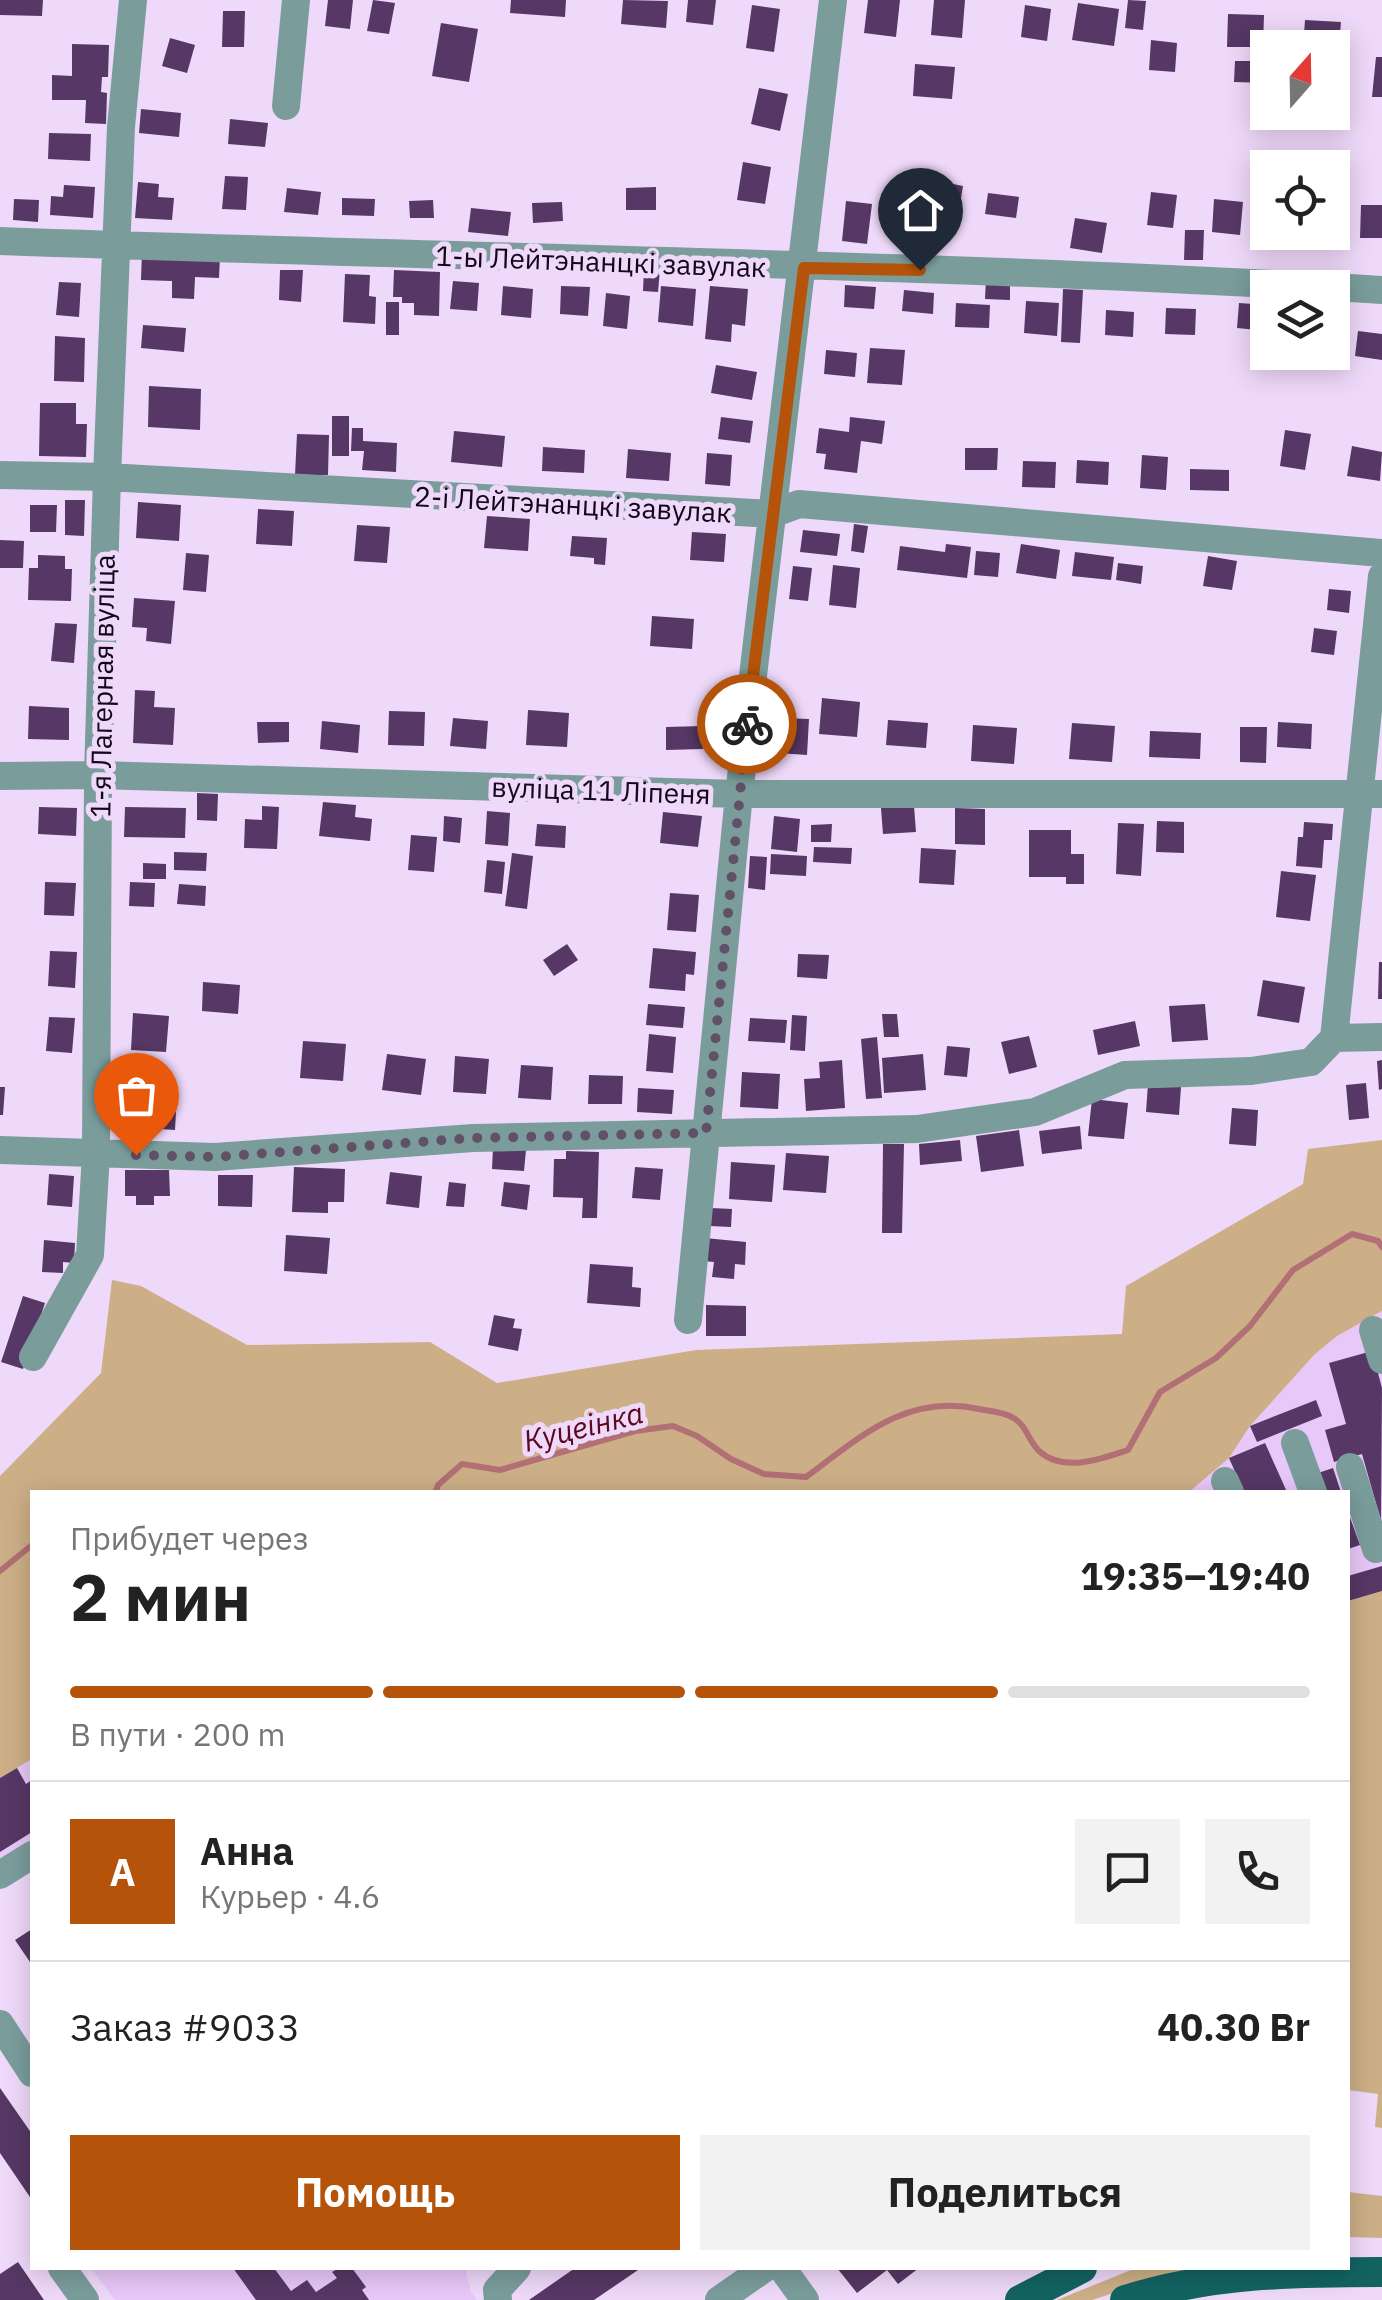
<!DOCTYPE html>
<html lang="ru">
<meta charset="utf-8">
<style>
:root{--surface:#fff;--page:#f2f2f2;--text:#222;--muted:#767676;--line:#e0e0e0;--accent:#b45309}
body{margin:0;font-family:"IBM Plex Sans",sans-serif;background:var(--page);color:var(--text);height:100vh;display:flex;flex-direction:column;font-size:38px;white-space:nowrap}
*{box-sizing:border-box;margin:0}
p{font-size:32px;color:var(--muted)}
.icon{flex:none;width:55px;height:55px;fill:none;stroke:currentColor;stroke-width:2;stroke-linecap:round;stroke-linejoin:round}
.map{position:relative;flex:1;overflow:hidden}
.drawer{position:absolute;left:30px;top:1490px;width:1320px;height:780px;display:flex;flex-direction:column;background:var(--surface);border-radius:0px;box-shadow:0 5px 25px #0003}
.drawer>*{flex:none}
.needle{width:65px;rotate:20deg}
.controls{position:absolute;left:1250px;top:30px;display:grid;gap:20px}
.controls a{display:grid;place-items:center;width:100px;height:100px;border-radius:0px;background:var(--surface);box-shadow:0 5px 25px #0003;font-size:50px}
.pin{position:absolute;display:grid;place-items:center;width:85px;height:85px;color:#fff;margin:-102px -42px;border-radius:50% 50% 50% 0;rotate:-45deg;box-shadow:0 0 10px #0007}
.pin .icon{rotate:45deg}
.courier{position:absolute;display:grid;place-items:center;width:100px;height:100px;margin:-50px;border:8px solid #b45309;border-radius:50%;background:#fff;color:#222;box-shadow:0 2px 12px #0007}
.head em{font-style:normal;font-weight:700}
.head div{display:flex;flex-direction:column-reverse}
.head{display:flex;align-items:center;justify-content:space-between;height:170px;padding:0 40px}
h1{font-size:65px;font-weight:700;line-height:75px}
.bar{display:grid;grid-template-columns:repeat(4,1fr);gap:15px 10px;align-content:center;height:120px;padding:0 40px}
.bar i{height:12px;border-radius:8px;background:var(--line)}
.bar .current{background:var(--accent)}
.bar p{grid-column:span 4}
.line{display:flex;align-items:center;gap:25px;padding:0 40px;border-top:2px solid var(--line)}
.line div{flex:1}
.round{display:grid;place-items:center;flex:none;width:105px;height:105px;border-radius:0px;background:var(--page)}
.action{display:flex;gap:20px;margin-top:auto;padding:20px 40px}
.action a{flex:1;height:115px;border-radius:0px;background:var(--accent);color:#fff;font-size:40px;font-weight:700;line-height:115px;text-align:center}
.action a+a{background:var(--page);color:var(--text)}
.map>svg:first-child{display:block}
.built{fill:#e8c7f9}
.green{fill:#cdaf87}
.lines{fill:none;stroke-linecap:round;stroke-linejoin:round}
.stream{stroke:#b26f75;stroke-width:6}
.building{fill:#563765}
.minor{stroke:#7a9d9c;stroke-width:28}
.major{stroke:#126362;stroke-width:30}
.done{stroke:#615068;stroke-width:10;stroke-dasharray:0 18}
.route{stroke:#b45309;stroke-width:12}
.labels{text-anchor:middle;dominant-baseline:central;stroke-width:10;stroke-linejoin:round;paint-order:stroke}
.street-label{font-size:28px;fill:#14071a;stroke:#efd9fa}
.water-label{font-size:30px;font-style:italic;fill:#5c071d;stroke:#efd9fa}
</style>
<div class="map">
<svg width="1382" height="2300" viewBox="0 0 1382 2300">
<rect width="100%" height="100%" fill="#efd9fa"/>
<path class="built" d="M1382,1311v280l-34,10v-109h-159l40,-34 21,-32 65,-72 22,-18z
M32,1759v84l-32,19v-84z
M91,2268h374l6,24 6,8h-362z"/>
<path class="green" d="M1382,1140v171l-45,25 -22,18 -65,72 -21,32 -40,34h-1157v267l-32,19v-302l101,-103 11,-93 29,6 106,59 183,-3 67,41 199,-33 426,-16 4,-48 177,-102 5,-35z
M1382,1591v537l-7,-1 3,-33 -30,-4v-489z
M1348,2192l34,4v42l-34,-1z
M1136,2268h98l-96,17 -46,15h-35z"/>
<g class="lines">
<path class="stream" d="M436,1491l2,-6 24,-21 38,6 135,-39 38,-5 24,10 34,23 33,15 42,3c54,-40 101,-84 173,-68 10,2 22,3 31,7 17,8 17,23 29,35 24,22 63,8 89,-1l32,-58 56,-34 34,-32 43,-56 59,-36 26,7 4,6
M0,1571l32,-26"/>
</g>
<path class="building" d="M0,0h43l-1,16 -42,-1z
M328,0h25l-3,29 -25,-3z
M373,0l22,3 -6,31 -22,-3z
M511,0h55l-1,17 -55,-4z
M623,0l45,1 -2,27 -45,-4z
M688,0h28l-3,25 -27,-3z
M868,0h32l-4,37 -32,-4z
M934,0h31l-3,38 -31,-3z
M1128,0l18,1 -3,29 -18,-2z
M1078,3l41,6 -5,37 -42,-6z
M752,5l28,4 -6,43 -28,-4z
M1025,5l26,4 -4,32 -26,-4z
M223,11h22l-1,36h-22z
M1228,14l36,1 -1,32h-36z
M1305,20l36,2 -3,34 -6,-1v-7h-29z
M441,23l37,6 -9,53 -37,-6z
M170,38l25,7 -8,28 -25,-7z
M1151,40l26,3 -2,29 -26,-2z
M72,44l37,1 -1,32h-6l-1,15 6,1 -1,31 -21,-1 1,-23h-34v-25l20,1z
M1376,57h6v40h-10z
M1235,61h33l-1,22 -33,-1z
M915,64l40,3 -3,32 -39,-3z
M759,88l29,6 -8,37 -29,-7z
M141,109l40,4 -2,24 -40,-4z
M230,119l38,4 -3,24 -37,-3z
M49,133l42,1 -1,27 -42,-2z
M743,162l28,5 -6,37 -28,-4z
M225,176l23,1 -2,33 -24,-1z
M918,177l45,9 -4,24 -46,-9z
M138,182l21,2 -1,13 16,1 -2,22 -37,-2z
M64,185l31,2 -2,31 -43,-3 1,-19 12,1z
M656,187v23h-30v-22z
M287,188l34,4 -3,23 -34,-3z
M1151,192l26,3 -4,33 -26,-3z
M988,193l31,4 -3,21 -31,-4z
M342,198l33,1 -1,17 -32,-1z
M14,199l25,1 -1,22 -25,-2z
M1214,199l29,3 -3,33 -28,-3z
M433,200l1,18h-24l-1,-17z
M1261,200l7,1v31h53v8l-63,-4z
M846,201l26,3 -5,40 -25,-3z
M562,202l1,19 -30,2 -1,-20z
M1361,205h21v33h-22z
M471,208l40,4 -3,24 -40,-4z
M910,218l32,5 -2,17 -32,-4z
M1075,218l32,5 -5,30 -32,-5z
M1185,230h19l-1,30h-19z
M142,252l78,3 -1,23 -24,-1 -1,22 -22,-1v-17l-31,-1z
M644,268l16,1 -2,23 -15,-1z
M280,270h23l-2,32 -22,-2z
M394,270l46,2 -1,44 -25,-1v-12h-12v-6h-9z
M345,274l25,1 -1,21 7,1 -1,27 -32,-2z
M986,278h24v22l-25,-1z
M453,281l26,2 -2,28 -27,-2z
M59,282l22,1 -2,34 -23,-2z
M845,285l31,2 -2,22 -30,-2z
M503,286l30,3 -2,29 -30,-3z
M561,286l29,1 -2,29 -28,-2z
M661,286l35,3 -3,37 -35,-4z
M710,286l38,3 -3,37 -13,-2 -1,18 -26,-3z
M1063,289l20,1 -3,53 -19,-1z
M904,290l30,3 -1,21 -31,-3z
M606,293l24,3 -3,33 -24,-3z
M1026,301l33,2 -2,33 -33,-3z
M386,302h13v33h-13z
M956,303l34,2 -1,23 -34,-1z
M1239,303l29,2v26l-31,-3z
M1166,308l30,1 -1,26 -30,-1z
M1106,310l28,2 -1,25 -28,-2z
M143,325l43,3 -2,24 -43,-4z
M1358,331l24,3v26l-27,-4z
M55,336l30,2 -1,44 -30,-1z
M870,348l35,2 -3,35 -35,-2z
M826,350l31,3 -2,24 -31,-3z
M1284,352h19l-2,15 -18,-1z
M716,365l41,7 -5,28 -41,-7z
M149,386l52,3 -1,41 -52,-3z
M40,403h36v21h11l-1,33 -47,-1z
M332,416h17v40h-17z
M721,417l32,4 -3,22 -32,-4z
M850,417l35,4 -3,23 -21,-3 -4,32 -33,-4 2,-15 -10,-1 3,-25 30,4z
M352,428h11v13l34,2 -1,29 -34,-2 2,-19h-13z
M1285,430l26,4 -6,36 -25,-4z
M454,431l51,5 -3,31 -51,-5z
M297,434l32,1 -1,40h-33z
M1352,446l30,6 -2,29 -33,-5z
M543,447l42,3 -1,23 -42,-2z
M965,448h33l-1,22h-32z
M628,449l43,4 -2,28 -43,-3z
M707,453l25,2 -2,31 -25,-2z
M1142,455l26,2 -2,33 -26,-2z
M1077,460l32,2 -1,23 -32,-2z
M1023,461l33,1 -1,26 -33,-1z
M1190,469l39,1v21l-39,-1z
M65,500h20l-1,36 -19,-1z
M138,502l43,3 -2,36 -43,-3z
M30,505h27l-1,27h-26z
M258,509l36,2 -2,35 -36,-2z
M487,516l43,3 -2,32 -44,-3z
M854,524l14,2 -4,27 -13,-2z
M357,525l33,2 -3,36 -33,-2z
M803,530l37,4 -3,22 -37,-4z
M692,532l34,2 -2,28 -34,-2z
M572,536l35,2 -2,27 -11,-1v-6l-24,-2z
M0,540l24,1 -1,27h-23z
M946,544l25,3 -4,31 -70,-8 3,-24 45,6z
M1021,544l39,6 -4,29 -40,-6z
M976,551l24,2 -2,24 -24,-2z
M1075,552l39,5 -3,23 -39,-4z
M186,553l23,2 -3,37 -23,-2z
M38,555l27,1v13h7l-1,32 -43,-1 1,-32h9z
M1208,556l29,5 -5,29 -29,-4z
M1118,563l25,3 -2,18 -25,-4z
M833,565l27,3 -4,40 -27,-3z
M793,566l19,2 -4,33 -19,-2z
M1329,589l22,2 -2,22 -22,-3z
M134,598l41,3 -4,43 -25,-3 1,-13 -15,-1z
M652,616l42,3 -2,30 -42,-3z
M55,623l22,1 -3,39 -23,-2z
M1314,628l23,3 -3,24 -23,-3z
M135,690l20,1 -1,16 21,1 -2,37 -40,-2z
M822,698l38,4 -3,35 -38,-3z
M29,706l40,2v32l-41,-1z
M528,710l41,3 -2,34 -41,-2z
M389,711l36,1 -1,34 -36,-1z
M453,718l35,3 -2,28 -36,-3z
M780,718l29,1 -2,36 -29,-2z
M888,720l40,3 -2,25 -40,-3z
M322,721l38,4 -2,28 -38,-4z
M257,722h32v20l-31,1z
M1278,722l34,2 -1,25 -34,-2z
M1072,723l43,3 -3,36 -43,-3z
M973,725l44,3 -3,36 -43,-3z
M702,726l1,23 -37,1v-23z
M1240,727h27l-1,36 -26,-1z
M1150,731l51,2 -1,26 -51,-2z
M197,793l21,1 -1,27 -20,-1z
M323,802l33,3 -1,12 17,2 -2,22 -51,-5z
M262,806l17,1 -2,42 -33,-1 1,-29 17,1z
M914,806l2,26 -33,2 -2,-26z
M39,807l38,1 -1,28 -38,-2z
M125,807l61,1 -1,30 -61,-1z
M955,808l30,1v36l-30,-1z
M487,811l23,2 -2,33 -23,-2z
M663,812l39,4 -4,31 -38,-4z
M444,816l18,2 -2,25 -17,-2z
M774,816l26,3 -3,33 -26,-3z
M1157,821l27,1v31l-28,-1z
M1304,822l29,2 -1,16h-8l-2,28 -26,-2 2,-29h5z
M1118,823l26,1 -3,52 -25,-2z
M537,824l29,2 -1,22 -30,-2z
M832,824l-1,18h-20v-17z
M1029,830h42v24h13v30h-18v-7h-37z
M411,835l26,2 -3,35 -26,-2z
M814,847l38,1 -1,16 -38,-2z
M921,848l35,2 -2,35 -35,-2z
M174,852l33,1 -1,18 -32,-1z
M512,853l21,3 -6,53 -22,-3z
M771,854l36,2 -1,20 -36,-2z
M750,856l17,1 -2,33 -17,-2z
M487,860l18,2 -3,32 -18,-2z
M143,863l23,1v15h-23z
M1281,871l35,4 -6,46 -34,-4z
M45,882l31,1 -2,33 -30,-1z
M130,882l25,1 -1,24 -25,-1z
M179,884l27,2 -1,20 -28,-2z
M670,893l29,2 -3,37 -29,-2z
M567,944l11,16 -24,16 -11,-16z
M653,948l43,4 -2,23 -8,-1 -1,17 -36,-3z
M50,951l27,1 -2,36 -27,-2z
M798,954l31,1 -2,24 -30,-2z
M1379,962h3v37h-4z
M1263,980l42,7 -6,36 -42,-7z
M203,982l37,3 -2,29 -36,-3z
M648,1004l37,3 -2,21 -37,-3z
M1205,1004l3,36 -36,2 -3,-36z
M133,1013l36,3 -3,36 -35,-2z
M882,1014h15l2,23h-15z
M792,1015l15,1 -2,35 -15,-1z
M49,1017l26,1 -3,35 -26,-2z
M750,1018l37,2 -2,23 -37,-2z
M1135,1021l5,25 -42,9 -5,-25z
M649,1034l27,3 -3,36 -27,-2z
M1029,1036l8,31 -28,7 -8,-32z
M877,1037l5,61 -16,1 -5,-60z
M303,1041l43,3 -3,37 -43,-3z
M947,1046l23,2 -3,29 -23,-2z
M387,1054l39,5 -5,36 -39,-5z
M923,1054l3,36 -42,3 -2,-35z
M455,1056l34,3 -3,35 -33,-2z
M842,1060l3,48 -39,3 -2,-32 16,-1 -1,-16z
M1382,1060v29l-3,1 -2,-29z
M521,1065l32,2 -2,33 -33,-2z
M742,1072l38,2 -2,35 -38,-2z
M589,1075l34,1 -1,28h-34z
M1366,1083l3,35 -20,2 -3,-35z
M1148,1084l33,3 -2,28 -33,-3z
M0,1087h5l-2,28h-3z
M638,1088l36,2 -2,24 -35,-2z
M134,1091l43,3 -2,36 -44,-3z
M1092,1099l36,4 -4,36 -36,-3z
M1232,1108l26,2 -2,36 -27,-2z
M1080,1126l2,23 -40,5 -3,-23z
M1019,1130l5,36 -43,6 -5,-36z
M960,1140l2,21 -42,4 -1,-21z
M883,1144h21l-2,89h-20z
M493,1148l33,2 -2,21 -32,-2z
M566,1151l33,1 -2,66h-15l1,-20 -30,-1 1,-38h12z
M786,1153l43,3 -3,37 -43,-3z
M731,1162l44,3 -3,37 -43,-3z
M294,1167l51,2 -1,33h-16v11l-36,-1z
M635,1167l28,2 -3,31 -28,-2z
M125,1170h44l1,26h-16v9h-18v-9h-11z
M390,1172l32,4 -3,32 -33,-4z
M49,1174l25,2 -2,31 -25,-2z
M218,1175h35l-1,32 -34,-1z
M449,1182l17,2 -2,23 -18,-1z
M504,1182l26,3 -3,25 -26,-4z
M711,1208l21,1 -1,18 -21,-1z
M286,1235l44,3 -3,36 -43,-3z
M705,1238l41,4 -1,23 -10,-1 -1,15 -22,-2 2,-15 -10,-1z
M44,1240l31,3 -1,20 -11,-1v11l-21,-1z
M590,1264l43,3 -1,20 9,1 -1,19 -53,-4z
M23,1296l22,7 -22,66 -22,-7z
M706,1305l40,1v30h-40z
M494,1315l21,4 -2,9 9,1 -4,22 -30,-6z
M1372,1351l10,37 -1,133 -19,-67 -28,8 -9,-32 21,-6 -17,-61z
M1316,1400l6,16 -65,26 -7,-16z
M1265,1443l22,49h-43l-15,-34z
M1333,1468l8,24h-19l-7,-18z
M1348,1512l12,33 -12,4z
M1382,1566v25l-34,10v-25z
M17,1768l9,16 6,-4v52l-32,20v-74z
M32,1929v36l-17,-25z
M0,2088l32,46v66l-32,-47z
M18,2262l26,38h-44v-26z
M233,2268h41l17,23 16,-11 9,12 21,-14 -5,-6 7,-4h13l14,19 -4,3 7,10h-113z
M575,2268h66l-47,32h-65z
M837,2268h82l-21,16 -11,-14 -30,23z"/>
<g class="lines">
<path class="minor" d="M286,106l10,-106
M0,241c461,17 922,22 1382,49
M0,475l107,2 665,37 27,-10 583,49
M0,776l98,-1 641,19h643
M1334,1038l48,-462
M0,1150l215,7 258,-19 444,-9 118,-17 90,-37 126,-4 60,-9 23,-24 48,-1
M688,1320l51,-526 94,-794
M1373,1330l9,30
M33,1357l57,-102 6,-101 2,-379 9,-298 14,-350 12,-127
M1295,1443l18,49
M1350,1467l26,82
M1225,1481l5,11
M0,1875l32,-20
M0,2024l32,49
M62,2268l23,32
M782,2268l23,32
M498,2300l-1,-10 20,-22
M719,2300l46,-32"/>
<path class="major" d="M1020,2300l62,-32
M1125,2300c86,-27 168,-28 257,-28"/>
</g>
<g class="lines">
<path class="done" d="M136,1155l79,2 258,-19 233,-5 41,-409"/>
<path class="route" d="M747,724l57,-456 116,2"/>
</g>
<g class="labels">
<g class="street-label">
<text transform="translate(601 261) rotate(2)">1-ы Лейтэнанцкі завулак</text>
<text transform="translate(573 504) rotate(3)">2-і Лейтэнанцкі завулак</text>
<text transform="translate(102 686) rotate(-89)">1-я Лагерная вуліца</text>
<text transform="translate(601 790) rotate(2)">вуліца 11 Ліпеня</text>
</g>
<g class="water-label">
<text transform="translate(583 1426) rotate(-14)">Куцеінка</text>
</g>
</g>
</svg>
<div class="controls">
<a><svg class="needle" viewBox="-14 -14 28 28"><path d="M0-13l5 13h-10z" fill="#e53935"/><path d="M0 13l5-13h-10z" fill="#767676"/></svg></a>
<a><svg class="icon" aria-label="locate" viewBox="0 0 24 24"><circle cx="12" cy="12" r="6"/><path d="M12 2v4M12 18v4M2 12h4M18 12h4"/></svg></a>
<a><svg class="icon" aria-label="layers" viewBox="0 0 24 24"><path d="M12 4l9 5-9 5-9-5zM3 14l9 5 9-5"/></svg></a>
</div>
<div class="pin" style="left:136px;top:1155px;background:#ea580c"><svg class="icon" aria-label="bag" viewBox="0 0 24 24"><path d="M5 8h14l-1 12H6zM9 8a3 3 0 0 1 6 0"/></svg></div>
<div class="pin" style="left:920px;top:270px;background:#1f2937"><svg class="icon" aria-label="home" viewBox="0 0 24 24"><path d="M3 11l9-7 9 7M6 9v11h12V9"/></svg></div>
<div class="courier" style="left:747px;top:724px"><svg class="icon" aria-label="bike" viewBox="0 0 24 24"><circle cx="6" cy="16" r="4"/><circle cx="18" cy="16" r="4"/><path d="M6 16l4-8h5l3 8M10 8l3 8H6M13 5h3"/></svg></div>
<section class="drawer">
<div class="head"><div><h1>2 мин</h1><p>Прибудет через</p></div><em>19:35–19:40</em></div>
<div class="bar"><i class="current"></i><i class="current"></i><i class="current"></i><i></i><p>В пути · 200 m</p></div>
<div class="line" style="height:180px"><b class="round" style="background:var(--accent);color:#fff">А</b><div><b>Анна</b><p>Курьер · 4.6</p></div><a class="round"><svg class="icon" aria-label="chat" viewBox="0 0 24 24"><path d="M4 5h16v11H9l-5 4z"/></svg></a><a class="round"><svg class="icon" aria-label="phone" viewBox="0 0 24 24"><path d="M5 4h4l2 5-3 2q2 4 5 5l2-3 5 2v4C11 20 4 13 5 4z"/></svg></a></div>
<div class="line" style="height:130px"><div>Заказ #9033</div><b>40.30 Br</b></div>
<div class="action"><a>Помощь</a><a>Поделиться</a></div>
</section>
</div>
